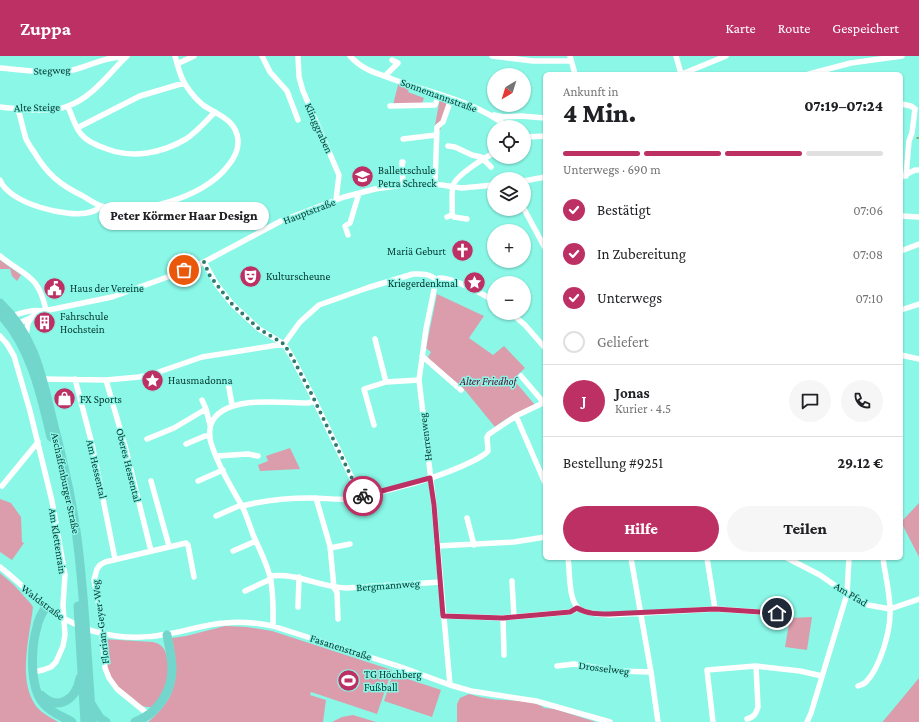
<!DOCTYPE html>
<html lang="de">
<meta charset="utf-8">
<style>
:root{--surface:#fff;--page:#f6f6f6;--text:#202124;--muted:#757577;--line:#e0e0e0;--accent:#bd3064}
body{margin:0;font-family:"Crimson Pro",serif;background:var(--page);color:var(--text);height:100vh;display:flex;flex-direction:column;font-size:15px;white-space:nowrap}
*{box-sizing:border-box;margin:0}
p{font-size:13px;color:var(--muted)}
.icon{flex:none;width:22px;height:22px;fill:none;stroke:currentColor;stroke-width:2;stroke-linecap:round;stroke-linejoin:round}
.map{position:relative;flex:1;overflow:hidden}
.panel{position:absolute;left:543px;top:16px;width:360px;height:488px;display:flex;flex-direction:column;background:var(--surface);border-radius:6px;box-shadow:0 1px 3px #0004}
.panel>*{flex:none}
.needle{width:26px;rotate:218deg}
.controls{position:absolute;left:487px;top:12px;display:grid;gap:8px}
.controls a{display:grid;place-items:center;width:44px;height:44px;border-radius:50%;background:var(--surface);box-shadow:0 1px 3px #0004;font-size:20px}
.pin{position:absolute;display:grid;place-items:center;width:34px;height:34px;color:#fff;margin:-17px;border:2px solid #fff;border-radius:50%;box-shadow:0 1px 4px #0007}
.courier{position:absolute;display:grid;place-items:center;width:40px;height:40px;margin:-20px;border:3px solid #bd3064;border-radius:50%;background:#fff;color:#222;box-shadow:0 1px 5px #0007}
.bubble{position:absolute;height:28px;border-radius:14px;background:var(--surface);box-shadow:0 1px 3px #0004;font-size:13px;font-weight:800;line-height:28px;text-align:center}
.headline em{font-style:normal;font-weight:800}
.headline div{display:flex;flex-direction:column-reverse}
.headline{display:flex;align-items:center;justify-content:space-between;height:68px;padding:0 20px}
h1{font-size:26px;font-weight:800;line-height:30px}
.bar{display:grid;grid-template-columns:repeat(4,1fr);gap:6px 4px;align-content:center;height:48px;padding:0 20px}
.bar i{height:5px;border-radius:3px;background:var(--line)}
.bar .selected{background:var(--accent)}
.bar p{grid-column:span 4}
.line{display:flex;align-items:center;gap:10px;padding:0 20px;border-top:1px solid var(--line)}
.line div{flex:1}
.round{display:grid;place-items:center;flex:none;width:42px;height:42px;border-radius:21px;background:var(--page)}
ol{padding:0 20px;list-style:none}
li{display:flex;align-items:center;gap:12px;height:44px}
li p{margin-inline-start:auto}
li .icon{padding:4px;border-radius:50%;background:var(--accent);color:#fff;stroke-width:4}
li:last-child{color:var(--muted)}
li i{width:22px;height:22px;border:2px solid var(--line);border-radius:50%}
.button{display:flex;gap:8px;margin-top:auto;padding:8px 20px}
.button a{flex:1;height:46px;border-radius:24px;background:var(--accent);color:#fff;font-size:16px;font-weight:800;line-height:46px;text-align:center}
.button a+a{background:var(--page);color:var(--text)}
header{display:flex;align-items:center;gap:24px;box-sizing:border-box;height:56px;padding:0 20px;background:var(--accent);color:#fff}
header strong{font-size:19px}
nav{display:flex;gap:22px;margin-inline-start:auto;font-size:14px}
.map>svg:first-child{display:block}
.green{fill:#db9dac}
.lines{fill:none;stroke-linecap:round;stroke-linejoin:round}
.stream{stroke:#7f9a40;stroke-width:1.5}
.minor{stroke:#fff;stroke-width:5.5}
.primary{stroke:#73d6cc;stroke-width:9}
.done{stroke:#327a70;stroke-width:4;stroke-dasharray:0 7.2}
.route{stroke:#bd3064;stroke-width:5}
.labels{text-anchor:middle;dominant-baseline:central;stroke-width:3;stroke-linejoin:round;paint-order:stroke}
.street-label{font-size:11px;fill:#023630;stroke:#8af7e7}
.poi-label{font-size:11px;fill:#023630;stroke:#8af7e7;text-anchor:start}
.park-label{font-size:11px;font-style:italic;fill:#5a0228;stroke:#8af7e7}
</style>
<header>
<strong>Zuppa</strong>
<nav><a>Karte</a><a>Route</a><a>Gespeichert</a></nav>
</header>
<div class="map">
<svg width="919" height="666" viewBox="0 0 919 666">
<rect width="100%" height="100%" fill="#8af7e7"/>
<path class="green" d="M399,25l11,4 -2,7 16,6 -2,6 -29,1z
M440,42l9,3 -5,19 -10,25 1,-20z
M0,204l21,15 -4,6 -5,-5 -2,-7h-10z
M437,238l47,22 -15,22 24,17 11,-9 21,22 -12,11 22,26 -29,14 -11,8 -31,-38 -34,-29 -2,-3 3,-5 -5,-4z
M290,392l10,21 -40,2 -2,-6 10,-4 -2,-5z
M0,443l11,4 10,14 1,25 2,1 -12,17 -12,-8z
M919,447v54l-18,-35z
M0,517l14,12 17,19 2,3c-3,28 -15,70 1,96 5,9 16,14 24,19h-58z
M812,561l-5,33 -22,-3 5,-29z
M225,570l22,1 25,4 120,39 -15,44 -66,-22 -1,3 16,5 -3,22h-175c31,-26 31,-47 24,-84l14,-2z
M102,583l51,3c9,2 12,7 14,15 5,22 -2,32 -14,50h-6l-10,-2 -28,-27z
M393,618l48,16 -9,27 -48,-16z
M919,622v44h-37l3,-3z
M469,638c7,2 15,4 22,5 13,2 45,0 53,9l11,1 41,13h-139v-18l3,-6z
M353,659l23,7h-44l10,-5z"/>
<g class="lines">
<path class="stream" d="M917,82h2"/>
<path class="minor" d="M262,0l8,16 17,19 11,29
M298,0l1,21 4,14 36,84 -3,25
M350,0c14,15 25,16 42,23 39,14 83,22 116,48
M492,0l41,5h38
M570,0l5,18
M676,0l5,18
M177,8l17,-8
M0,12c23,2 46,6 69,3 20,-4 36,-15 57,-14
M682,18l44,-18
M809,18l42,-11 51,-7
M385,20l13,-13 -6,-3
M901,48l10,2 4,3
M390,50l45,-1 4,-11
M0,51c18,2 51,6 68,-1 24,-8 41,-33 59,-50
M68,51c4,8 7,20 13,27 6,8 17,12 26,15 26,10 55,4 79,-10 11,-7 20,-18 29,-27
M18,53c3,10 5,20 8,30 2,4 5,9 8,13 13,22 26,33 49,44 5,3 12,8 18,10 37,10 102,-8 126,-39 7,-8 12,-16 11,-27 -2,-21 -21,-25 -35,-35 -6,-5 -12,-12 -16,-18 -7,-9 -9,-21 -12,-31
M494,59l9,2 18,-1 24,2
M77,72l63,-32 44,-13
M403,83l33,-4
M524,85l4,-4 17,-1
M448,90l7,1 17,8 9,2 10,10
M906,120l3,-35 3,-8 3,-24
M901,121l14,-7h4
M0,124c8,23 68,39 91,32 4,-1 7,-3 10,-6
M524,125l21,-4
M435,128l2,-57 6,-5 8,-23
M403,129l-1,-23h1
M524,153l21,39
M452,159c1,-9 -1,-21 1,-29 2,-10 31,-28 41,-33
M452,159l2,2 13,2
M901,160l18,1
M447,161l5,-2
M348,179l-3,-9 5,-3 9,-30
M901,195l18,-7
M0,200c26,21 38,18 46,54
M204,206l13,23 15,19 27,25 25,15 8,13 20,38 49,102
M436,224l-10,49 -7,51 15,125 16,180
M436,224l3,-2c15,0 42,15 55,23
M901,254l18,-6
M511,257l14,12 20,23
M12,263v-3c11,-4 21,-7 31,-5
M15,267l7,-1 22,-11 68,-14 61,-22 31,-13 77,-41 63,-24 31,-8 28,-4 32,-1 27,4 32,-3
M26,279l2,-12 3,-5
M0,280l7,8 7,12 16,55 22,90 13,74 -2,30 2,30 -2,11 -7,16 -5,5 -8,3 -10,2
M375,283l11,43
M901,299l18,4
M422,300l39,34
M521,320l23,27
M43,323l63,1 33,-3 14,-3 49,-17 82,-13 16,-22 19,-17 48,-17 46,-14c8,0 17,-1 23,6
M75,323l17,65 23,115
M106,324l19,66 26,105
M228,326l4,23
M202,344l4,9
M516,360l29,67
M374,369l-10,-36 22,-7 33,-2
M147,383l27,-11 32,-19 4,16
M186,388l19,-8h5
M217,400l31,-2 10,2
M151,425l18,65
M198,425l25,-11
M2,430l36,-44
M316,442l14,48 4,42 3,4 1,27
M242,450c23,-6 45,-8 69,-8 13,0 26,2 40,1 41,-10 84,-19 122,-38 5,-3 11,-5 15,-10l-1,-14 2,-3 27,-18 29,-14
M216,460l25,-11
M467,462l7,27
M437,490l77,-4 31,-5
M330,492l20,-4
M233,495l23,-10
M568,502c2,13 0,47 13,52 9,4 19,4 28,5l106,-6 62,4
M631,502l20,114 7,50
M707,502l8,51
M787,502l33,17 27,19 21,11 22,4 29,-10
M0,511c23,18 41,39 67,53 30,17 67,21 101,14 19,-3 37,-10 57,-11 15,-2 33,0 48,3l128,41 49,18 21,6 65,10 74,21
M270,520c29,-3 48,11 76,12l95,-6
M512,525l2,36
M245,535l26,-12
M298,551l1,-30
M443,560l60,2 67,-6 7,-4
M503,562l1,37
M273,570c0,-17 1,-33 -3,-49 -3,-13 -10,-27 -16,-40 -4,-10 -7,-21 -12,-31 -11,-19 -24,-41 -31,-63 -2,-7 -2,-17 2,-23 16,-25 69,-17 95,-17l7,-2
M557,610l17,-2 44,7 33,1
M858,630c3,-1 6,-2 8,-4 14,-14 25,-52 24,-72 0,-16 -5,-36 -7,-52
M149,659l-32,-26 -8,-11 -4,-10 -5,-57 -6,-31 3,-11 3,-4 5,-3 81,-19 2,2 6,32
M747,663c7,-2 9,-5 11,-12l-2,-41
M713,666l-6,-52 49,-4 44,5 22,5
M807,666l4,-9 36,-119 2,-36"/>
<path class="primary" d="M0,247c35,33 42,74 53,119 10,38 19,77 24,116 8,61 10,123 15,184
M0,258c31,33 41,81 51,123
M78,550l7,116
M46,551c-4,6 -8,13 -9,20 -6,20 -8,61 7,77 7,9 18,12 28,18
M41,639c18,17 35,4 39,-17
M92,649l8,13 6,4
M135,666c22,-8 37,-30 37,-53 0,-12 -3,-23 -5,-34"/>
</g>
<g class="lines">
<path class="done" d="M184,214l20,-8 6,14 22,28 27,25 25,15 8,13 20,38 49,102 2,-1"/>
<path class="route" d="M363,440l67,-18 4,27 9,111 60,2 67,-6 7,-4c10,6 21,6 32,6l106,-5 62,4"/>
</g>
<defs>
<symbol id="school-disc" viewBox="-11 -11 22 22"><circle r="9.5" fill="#bd3064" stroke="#8af7e7"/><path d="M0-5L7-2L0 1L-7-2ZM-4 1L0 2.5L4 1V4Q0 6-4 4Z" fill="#fff"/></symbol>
<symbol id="church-disc" viewBox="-11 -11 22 22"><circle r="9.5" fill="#bd3064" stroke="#8af7e7"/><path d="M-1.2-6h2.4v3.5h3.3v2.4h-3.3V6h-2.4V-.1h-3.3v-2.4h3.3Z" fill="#fff"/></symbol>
<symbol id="theatre-disc" viewBox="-11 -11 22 22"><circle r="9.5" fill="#bd3064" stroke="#8af7e7"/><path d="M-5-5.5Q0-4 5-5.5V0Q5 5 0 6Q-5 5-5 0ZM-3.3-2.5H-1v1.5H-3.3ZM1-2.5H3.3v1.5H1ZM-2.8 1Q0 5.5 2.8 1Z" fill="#fff"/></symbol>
<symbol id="sight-disc" viewBox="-11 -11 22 22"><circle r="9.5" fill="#bd3064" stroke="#8af7e7"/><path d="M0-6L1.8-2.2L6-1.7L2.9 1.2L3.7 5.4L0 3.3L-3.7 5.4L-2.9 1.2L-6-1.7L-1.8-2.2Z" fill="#fff"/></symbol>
<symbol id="civic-disc" viewBox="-11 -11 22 22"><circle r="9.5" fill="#bd3064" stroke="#8af7e7"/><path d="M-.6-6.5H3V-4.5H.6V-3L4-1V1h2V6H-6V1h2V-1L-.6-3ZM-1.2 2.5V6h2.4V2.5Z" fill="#fff"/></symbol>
<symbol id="building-disc" viewBox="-11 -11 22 22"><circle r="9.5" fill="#bd3064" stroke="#8af7e7"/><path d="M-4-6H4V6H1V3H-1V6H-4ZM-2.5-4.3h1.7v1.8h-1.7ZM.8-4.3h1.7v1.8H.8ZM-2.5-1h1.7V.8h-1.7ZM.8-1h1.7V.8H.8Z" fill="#fff"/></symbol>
<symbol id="shop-disc" viewBox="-11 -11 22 22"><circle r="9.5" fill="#bd3064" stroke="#8af7e7"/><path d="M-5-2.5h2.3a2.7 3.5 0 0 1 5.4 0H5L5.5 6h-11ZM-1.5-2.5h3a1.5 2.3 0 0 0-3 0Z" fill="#fff"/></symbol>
<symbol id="stadium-disc" viewBox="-11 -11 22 22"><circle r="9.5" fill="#bd3064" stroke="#8af7e7"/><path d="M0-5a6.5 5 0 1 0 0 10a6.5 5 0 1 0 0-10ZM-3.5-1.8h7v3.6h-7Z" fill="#fff"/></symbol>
</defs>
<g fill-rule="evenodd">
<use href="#school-disc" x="350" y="108" width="25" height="25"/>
<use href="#church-disc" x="450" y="182" width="25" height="25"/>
<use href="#theatre-disc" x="238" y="208" width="25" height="25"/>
<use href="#sight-disc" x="462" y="214" width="25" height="25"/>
<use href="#civic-disc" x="42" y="220" width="25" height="25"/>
<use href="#building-disc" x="32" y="254" width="25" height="25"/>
<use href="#sight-disc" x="140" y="312" width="25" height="25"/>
<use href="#shop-disc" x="52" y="330" width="25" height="25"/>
<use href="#stadium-disc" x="336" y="612" width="25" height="25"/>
</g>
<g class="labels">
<g class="street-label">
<text transform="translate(52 14) rotate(-2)">Stegweg</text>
<text transform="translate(439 39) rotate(20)">Sonnemannstraße</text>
<text transform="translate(37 51) rotate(-1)">Alte Steige</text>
<text transform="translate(319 72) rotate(66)">Klinggraben</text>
<text transform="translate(309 155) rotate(-21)">Hauptstraße</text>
<text transform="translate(425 381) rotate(-97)">Herrenweg</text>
<text transform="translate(129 409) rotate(76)">Oberes Hessental</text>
<text transform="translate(97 413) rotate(77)">Am Hessental</text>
<text transform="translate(66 427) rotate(78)">Aschaffenburger Straße</text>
<text transform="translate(58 485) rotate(81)">Am Klettenrain</text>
<text transform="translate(388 529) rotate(-4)">Bergmannweg</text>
<text transform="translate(851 538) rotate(31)">Am Pfad</text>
<text transform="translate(43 546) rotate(37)">Waldstraße</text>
<text transform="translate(100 566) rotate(-97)">Florian-Geyer-Weg</text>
<text transform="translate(341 591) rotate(18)">Fasanenstraße</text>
<text transform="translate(604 612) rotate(7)">Drosselweg</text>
</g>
<g class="poi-label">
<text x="378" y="114">Ballettschule<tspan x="378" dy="13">Petra Schreck</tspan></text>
<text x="446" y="195" text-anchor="end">Mariä Geburt</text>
<text x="266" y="220">Kulturscheune</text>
<text x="458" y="227" text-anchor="end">Kriegerdenkmal</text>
<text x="70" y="232">Haus der Vereine</text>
<text x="60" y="260">Fahrschule<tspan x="60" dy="13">Hochstein</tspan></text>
<text x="168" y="324">Hausmadonna</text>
<text x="80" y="343">FX Sports</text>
<text x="364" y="618">TG Höchberg<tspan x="364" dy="13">Fußball</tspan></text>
</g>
<g class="park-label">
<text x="488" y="325">Alter Friedhof</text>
</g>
</g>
</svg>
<div class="controls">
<a><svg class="needle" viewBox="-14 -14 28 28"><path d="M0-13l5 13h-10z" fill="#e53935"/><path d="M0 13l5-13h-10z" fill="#757577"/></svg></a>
<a><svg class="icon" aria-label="locate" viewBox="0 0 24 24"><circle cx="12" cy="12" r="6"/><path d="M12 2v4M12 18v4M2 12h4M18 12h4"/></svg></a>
<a><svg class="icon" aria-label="layers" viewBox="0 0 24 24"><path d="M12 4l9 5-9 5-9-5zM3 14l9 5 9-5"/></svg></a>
<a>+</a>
<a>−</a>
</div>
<div class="pin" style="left:184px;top:214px;background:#ea580c"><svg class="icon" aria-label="bag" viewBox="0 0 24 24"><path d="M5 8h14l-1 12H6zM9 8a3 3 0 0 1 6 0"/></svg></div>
<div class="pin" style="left:777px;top:557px;background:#1f2937"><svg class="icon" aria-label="home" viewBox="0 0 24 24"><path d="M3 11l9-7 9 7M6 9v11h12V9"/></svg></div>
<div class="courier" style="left:363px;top:440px"><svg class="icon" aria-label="bike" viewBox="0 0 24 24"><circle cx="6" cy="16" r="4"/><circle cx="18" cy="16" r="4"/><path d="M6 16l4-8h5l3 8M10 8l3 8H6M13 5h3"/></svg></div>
<div class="bubble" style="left:99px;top:146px;width:170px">Peter Körmer Haar Design</div>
<section class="panel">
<div class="headline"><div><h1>4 Min.</h1><p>Ankunft in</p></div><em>07:19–07:24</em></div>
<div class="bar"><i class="selected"></i><i class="selected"></i><i class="selected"></i><i></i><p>Unterwegs · 690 m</p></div>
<ol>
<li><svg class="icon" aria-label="check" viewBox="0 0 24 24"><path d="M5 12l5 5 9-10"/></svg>Bestätigt<p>07:06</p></li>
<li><svg class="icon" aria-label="check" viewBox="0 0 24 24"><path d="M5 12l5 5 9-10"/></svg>In Zubereitung<p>07:08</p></li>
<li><svg class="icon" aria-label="check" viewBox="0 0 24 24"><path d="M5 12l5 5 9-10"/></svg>Unterwegs<p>07:10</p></li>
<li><i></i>Geliefert</li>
</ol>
<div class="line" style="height:72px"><b class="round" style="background:var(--accent);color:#fff">J</b><div><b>Jonas</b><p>Kurier · 4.5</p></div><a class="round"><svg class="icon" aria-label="chat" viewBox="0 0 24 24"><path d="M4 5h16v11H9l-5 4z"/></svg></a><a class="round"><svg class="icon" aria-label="phone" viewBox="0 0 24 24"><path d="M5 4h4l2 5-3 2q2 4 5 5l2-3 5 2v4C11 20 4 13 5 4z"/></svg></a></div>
<div class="line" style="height:52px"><div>Bestellung #9251</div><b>29.12 €</b></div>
<div class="button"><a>Hilfe</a><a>Teilen</a></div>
</section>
</div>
